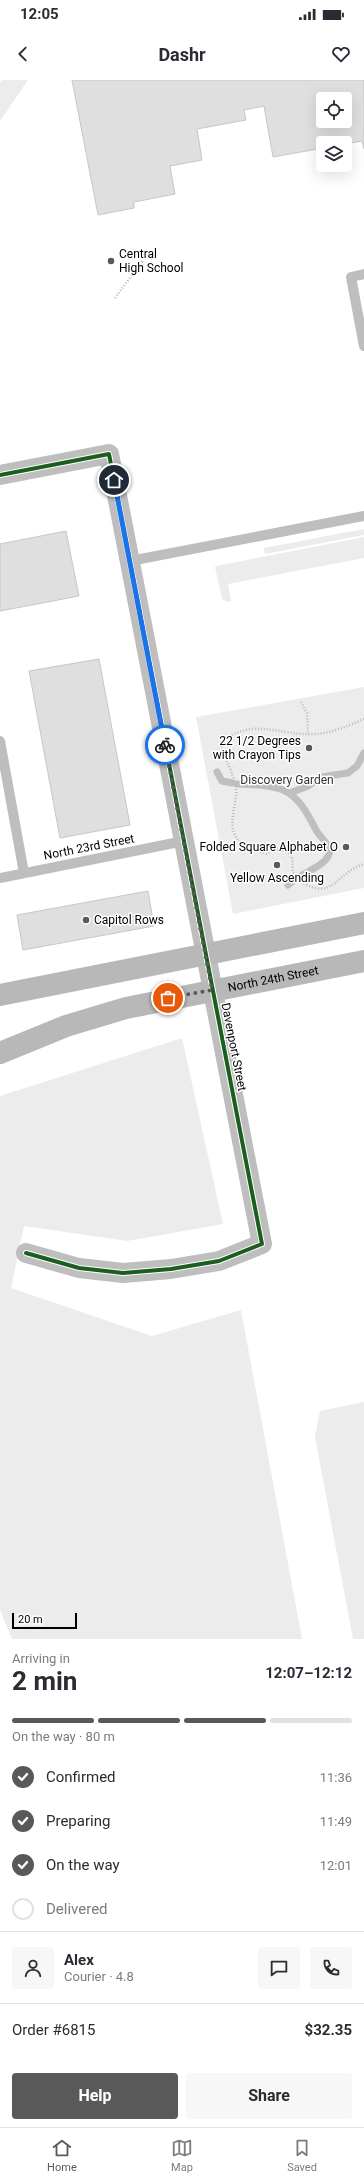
<!DOCTYPE html>
<meta charset="utf-8">
<style>
:root{--surface:#fff;--page:#f7f7f7;--text:#2b2b33;--muted:#7c7c81;--line:#e1e1e2;--accent:#595959}
body{margin:0;font-family:Roboto,sans-serif;background:var(--page);color:var(--text);height:100vh;display:flex;flex-direction:column;font-size:15px;white-space:nowrap}
*{box-sizing:border-box;margin:0}
p{font-size:13px;color:var(--muted)}
.icon{flex:none;width:22px;height:22px;fill:none;stroke:currentColor;stroke-width:2;stroke-linecap:round;stroke-linejoin:round}
.map{position:relative;height:1559px;overflow:hidden}
.panel{display:flex;flex-direction:column;background:var(--surface);flex:1}
.panel>*{flex:none}
.controls{position:absolute;left:316px;top:12px;display:grid;gap:8px}
.controls a{display:grid;place-items:center;width:36px;height:36px;border-radius:4px;background:var(--surface);box-shadow:0 4px 16px #0002;font-size:20px}
.scale{position:absolute;left:12px;bottom:10px;width:65px;box-sizing:border-box;padding-left:4px;border:2px solid #000;border-top:0;font-size:11px;line-height:14px;white-space:nowrap;color:#000;-webkit-text-stroke:3px #fff;paint-order:stroke}
.pin{position:absolute;display:grid;place-items:center;width:34px;height:34px;color:#fff;margin:-17px;border:2px solid #fff;border-radius:50%;box-shadow:0 1px 4px #0007}
.courier{position:absolute;display:grid;place-items:center;width:40px;height:40px;margin:-20px;border:3px solid #1a73e8;border-radius:50%;background:#fff;color:#222;box-shadow:0 1px 5px #0007}
.overview em{font-style:normal;font-weight:700}
.overview div{display:flex;flex-direction:column-reverse}
.overview{display:flex;align-items:center;justify-content:space-between;height:68px;padding:0 12px}
h1{font-size:26px;font-weight:700;line-height:30px}
.bar{display:grid;grid-template-columns:repeat(4,1fr);gap:6px 4px;align-content:center;height:48px;padding:0 12px}
.bar i{height:5px;border-radius:3px;background:var(--line)}
.bar .selected{background:var(--accent)}
.bar p{grid-column:span 4}
.line{display:flex;align-items:center;gap:10px;padding:0 12px;border-top:1px solid var(--line)}
.line div{flex:1}
.round{display:grid;place-items:center;flex:none;width:42px;height:42px;border-radius:4px;background:var(--page)}
ol{padding:0 12px;list-style:none}
li{display:flex;align-items:center;gap:12px;height:44px}
li p{margin-inline-start:auto}
li .icon{padding:4px;border-radius:50%;background:var(--accent);color:#fff;stroke-width:4}
li:last-child{color:var(--muted)}
li i{width:22px;height:22px;border:2px solid var(--line);border-radius:50%}
.cta{display:flex;gap:8px;margin-top:auto;padding:8px 12px}
.cta a{flex:1;height:46px;border-radius:4px;background:var(--accent);color:#fff;font-size:16px;font-weight:700;line-height:46px;text-align:center}
.cta a+a{background:var(--page);color:var(--text)}
.status{display:flex;justify-content:space-between;align-items:center;height:28px;padding:0 20px;background:var(--surface);direction:ltr}
.status svg{height:11px;fill:currentColor}
header{display:flex;justify-content:space-between;align-items:center;height:52px;padding:0 12px;background:var(--surface);font-size:18px;font-weight:700}
.menu{display:flex;justify-content:space-around;align-items:center;height:56px;border-top:1px solid var(--line);background:var(--surface);font-size:11px;color:var(--muted)}
.menu a{display:grid;justify-items:center;gap:2px}
.menu .selected{color:var(--accent)}
.map>svg:first-child{display:block}
.green{fill:#ececec}
.lines{fill:none;stroke-linecap:round;stroke-linejoin:round}
.stream{stroke:#bfbfbf;stroke-width:7}
.building{fill:#dfdfdf;stroke:#c7c7c7;fill-rule:evenodd}
.path{stroke:#b9b9b9;stroke-width:2.5;stroke-dasharray:1 2;stroke-linecap:butt}
.lane{stroke:#bebebe;stroke-width:10}
.street{stroke:#bebebe;stroke-width:20}
.secondary{stroke:#b8b8b8;stroke-width:22}
.cycleway-casing{stroke:#fff;stroke-width:6}
.cycleway{stroke:#1b5e20;stroke-width:4}
.done{stroke:#595959;stroke-width:4;stroke-dasharray:0 7.2}
.route{stroke:#1a73e8;stroke-width:5}
.poi-dot{fill:#595959;stroke:#fff;stroke-width:1.5}
.labels{text-anchor:middle;dominant-baseline:central;stroke-width:3;stroke-linejoin:round;paint-order:stroke}
.poi-label{font-size:12px;fill:#000;stroke:#fff;text-anchor:start}
.park-label{font-size:12px;fill:#333;stroke:#fff}
.street-label{font-size:12px;fill:#000;stroke:#fff}
</style>
<div class="status"><b>12:05</b><svg viewBox="0 0 49 12"><path d="M0 12V9h3v3zM5 12V6h3v6zM10 12V3h3v9zM15 12V0h3v12zM26 1h20v11H26zM47 4h2v5h-2z"/></svg></div>
<header><svg class="icon" aria-label="back" viewBox="0 0 24 24"><path d="M15 5l-7 7 7 7"/></svg>Dashr<svg class="icon" aria-label="heart" viewBox="0 0 24 24"><path d="M12 20l-8-8c-3-5 5-10 8-4 3-6 11-1 8 4z"/></svg></header>
<div class="map">
<svg width="364" height="1559" viewBox="0 0 364 1559">
<rect width="100%" height="100%" fill="#fff"/>
<path class="green" d="M2,0h26l-28,41v-38z
M364,449v6l-99,19 -1,-6z
M364,457v21l-136,26 3,17 -4,1 -5,-3 -7,-32 1,-1z
M364,607v201l-131,26 -37,-197z
M182,958l41,186 -96,17 -103,-15 -13,62 141,48 89,-26 61,329h-290l-12,-29v-514z
M364,1322v237h-11l-38,-202 5,-26z"/>
<g class="lines">
<path class="stream" d="M217,692l5,9 10,2
M238,704c47,2 56,3 78,46 4,7 11,12 14,20 -1,13 -18,19 -28,25
M290,713l18,-7 13,-9 27,-4 9,-7 7,-13
M288,805l5,-4"/>
</g>
<path class="building" d="M72,0h292v69l-2,-8 -17,3 -22,-1v5l-50,9 -9,-51 -20,4 2,10 -49,9 5,31 -32,6 5,28 -41,8v6l-36,7zM323,19h22v22h-22z
M66,451l13,65 -79,15v-67z
M99,579l31,166 -70,13 -31,-167z
M148,811l6,35 -131,24 -6,-35z"/>
<g class="lines">
<path class="path" d="M115,218l35,-47
M301,622l6,11 1,21
M364,639c-16,7 -32,14 -50,15 -34,2 -63,-18 -93,9 3,16 13,30 15,45 1,9 -2,18 -3,27 -4,28 13,33 34,39 9,-7 18,-5 25,3 1,5 0,12 1,15 3,6 9,11 14,13 27,13 32,-14 57,-21"/>
<path class="lane" d="M364,194l-13,3 13,69
M130,481l234,-45
M0,661l24,132
M0,798l184,-37"/>
<path class="street" d="M0,395l109,-21 153,790 -43,17 -48,8 -48,4 -44,-5 -53,-15"/>
<g class="secondary">
<path d="M0,915l364,-72"/>
<path id="s1" d="M0,973l66,-27 60,-18 238,-47"/>
</g>
<defs>
<path id="cycleway" d="M0,395l109,-21 153,790 -43,17 -48,8 -48,4 -44,-5 -53,-15"/>
</defs>
<use href="#cycleway" class="cycleway-casing"/>
<use href="#cycleway" class="cycleway"/>
</g>
<g class="lines">
<path class="done" d="M165,665l47,245 -44,8"/>
<path class="route" d="M114,400l51,265"/>
</g>
<g class="poi-dot">
<circle cx="111" cy="181" r="4"/>
<circle cx="309" cy="668" r="4"/>
<circle cx="346" cy="767" r="4"/>
<circle cx="277" cy="785" r="4"/>
<circle cx="86" cy="840" r="4"/>
</g>
<g class="labels">
<g class="poi-label">
<text x="119" y="174">Central<tspan x="119" dy="14">High School</tspan></text>
<text x="301" y="661" text-anchor="end">22 1/2 Degrees<tspan x="301" dy="14">with Crayon Tips</tspan></text>
<text x="338" y="767" text-anchor="end">Folded Square Alphabet O</text>
<text x="277" y="798" text-anchor="middle">Yellow Ascending</text>
<text x="94" y="840">Capitol Rows</text>
</g>
<g class="park-label">
<text x="287" y="700">Discovery Garden</text>
</g>
<g class="street-label">
<text transform="translate(89 767) rotate(-11)">North 23rd Street</text>
<text stroke="none"><textPath href="#s1" startOffset="284">North 24th Street</textPath></text>
<text transform="translate(234 967) rotate(79)">Davenport Street</text>
</g>
</g>
</svg>
<div class="controls">
<a><svg class="icon" aria-label="locate" viewBox="0 0 24 24"><circle cx="12" cy="12" r="6"/><path d="M12 2v4M12 18v4M2 12h4M18 12h4"/></svg></a>
<a><svg class="icon" aria-label="layers" viewBox="0 0 24 24"><path d="M12 4l9 5-9 5-9-5zM3 14l9 5 9-5"/></svg></a>
</div>
<div class="scale">20 m</div>
<div class="pin" style="left:168px;top:918px;background:#ea580c"><svg class="icon" aria-label="bag" viewBox="0 0 24 24"><path d="M5 8h14l-1 12H6zM9 8a3 3 0 0 1 6 0"/></svg></div>
<div class="pin" style="left:114px;top:400px;background:#1f2937"><svg class="icon" aria-label="home" viewBox="0 0 24 24"><path d="M3 11l9-7 9 7M6 9v11h12V9"/></svg></div>
<div class="courier" style="left:165px;top:665px"><svg class="icon" aria-label="bike" viewBox="0 0 24 24"><circle cx="6" cy="16" r="4"/><circle cx="18" cy="16" r="4"/><path d="M6 16l4-8h5l3 8M10 8l3 8H6M13 5h3"/></svg></div>
</div>
<section class="panel">
<div class="overview"><div><h1>2 min</h1><p>Arriving in</p></div><em>12:07–12:12</em></div>
<div class="bar"><i class="selected"></i><i class="selected"></i><i class="selected"></i><i></i><p>On the way · 80 m</p></div>
<ol>
<li><svg class="icon" aria-label="check" viewBox="0 0 24 24"><path d="M5 12l5 5 9-10"/></svg>Confirmed<p>11:36</p></li>
<li><svg class="icon" aria-label="check" viewBox="0 0 24 24"><path d="M5 12l5 5 9-10"/></svg>Preparing<p>11:49</p></li>
<li><svg class="icon" aria-label="check" viewBox="0 0 24 24"><path d="M5 12l5 5 9-10"/></svg>On the way<p>12:01</p></li>
<li><i></i>Delivered</li>
</ol>
<div class="line" style="height:72px"><a class="round"><svg class="icon" aria-label="person" viewBox="0 0 24 24"><circle cx="12" cy="8" r="4"/><path d="M4 21q1-7 8-7t8 7"/></svg></a><div><b>Alex</b><p>Courier · 4.8</p></div><a class="round"><svg class="icon" aria-label="chat" viewBox="0 0 24 24"><path d="M4 5h16v11H9l-5 4z"/></svg></a><a class="round"><svg class="icon" aria-label="phone" viewBox="0 0 24 24"><path d="M5 4h4l2 5-3 2q2 4 5 5l2-3 5 2v4C11 20 4 13 5 4z"/></svg></a></div>
<div class="line" style="height:52px"><div>Order #6815</div><b>$32.35</b></div>
<div class="cta"><a>Help</a><a>Share</a></div>
</section>
<nav class="menu">
<a class="selected"><svg class="icon" aria-label="home" viewBox="0 0 24 24"><path d="M3 11l9-7 9 7M6 9v11h12V9"/></svg>Home</a>
<a><svg class="icon" aria-label="map" viewBox="0 0 24 24"><path d="M3 6l6-2 6 2 6-2v14l-6 2-6-2-6 2zM9 4v14M15 6v14"/></svg>Map</a>
<a><svg class="icon" aria-label="saved" viewBox="0 0 24 24"><path d="M7 4h10v16l-5-4-5 4z"/></svg>Saved</a>
</nav>
